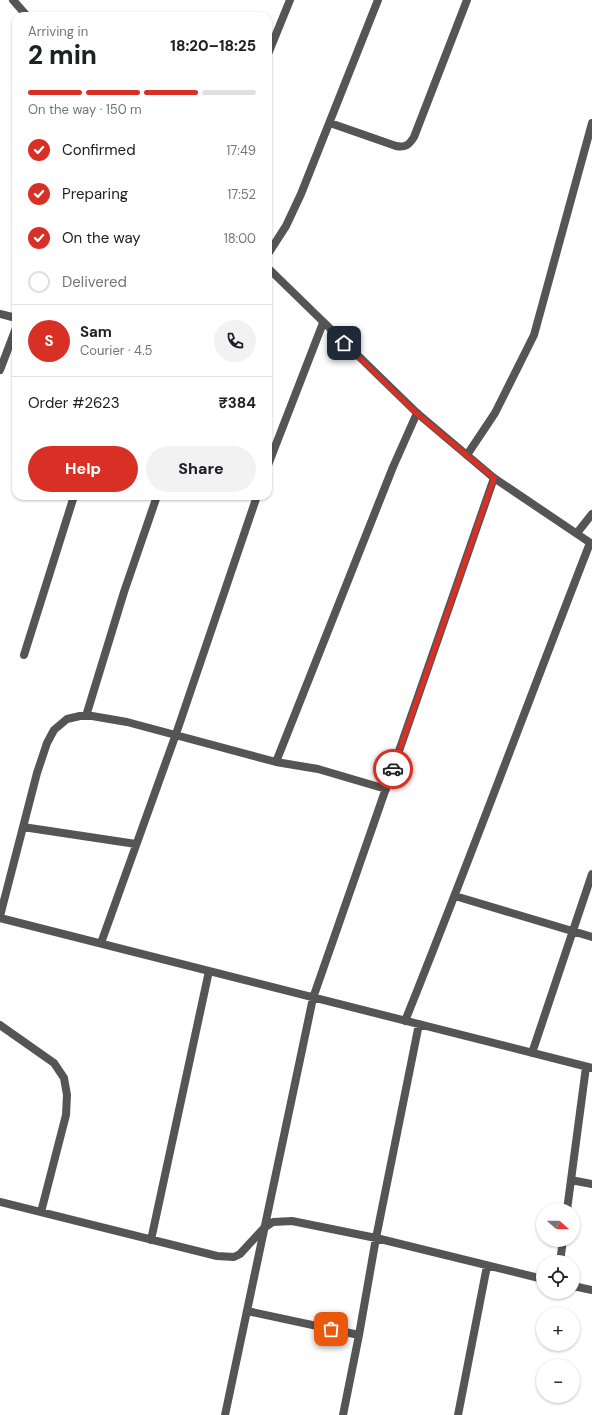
<!DOCTYPE html>
<meta charset="utf-8">
<style>
:root{--surface:#fff;--page:#f2f2f2;--text:#202124;--muted:#757577;--line:#e0e0e0;--accent:#d93025}
body{margin:0;font-family:"DM Sans",sans-serif;background:var(--page);color:var(--text);height:100vh;display:flex;flex-direction:column;font-size:15px;white-space:nowrap}
*{box-sizing:border-box;margin:0}
p{font-size:13px;color:var(--muted)}
.icon{flex:none;width:22px;height:22px;fill:none;stroke:currentColor;stroke-width:2;stroke-linecap:round;stroke-linejoin:round}
.map{position:relative;flex:1;overflow:hidden}
.side{position:absolute;left:12px;top:12px;width:260px;height:488px;display:flex;flex-direction:column;background:var(--surface);border-radius:12px;box-shadow:0 1px 3px #0004}
.side>*{flex:none}
.needle{width:26px;rotate:110deg}
.tools{position:absolute;left:536px;top:1203px;display:grid;gap:8px}
.tools a{display:grid;place-items:center;width:44px;height:44px;border-radius:50%;background:var(--surface);box-shadow:0 1px 3px #0004;font-size:20px}
.pin{position:absolute;display:grid;place-items:center;width:34px;height:34px;color:#fff;margin:-17px;border-radius:8px;box-shadow:0 2px 6px #0006}
.courier{position:absolute;display:grid;place-items:center;width:40px;height:40px;margin:-20px;border:3px solid #d93025;border-radius:50%;background:#fff;color:#222;box-shadow:0 1px 5px #0007}
.headline em{font-style:normal;font-weight:800}
.headline div{display:flex;flex-direction:column-reverse}
.headline{display:flex;align-items:center;justify-content:space-between;height:68px;padding:0 16px}
h1{font-size:26px;font-weight:800;line-height:30px}
.bar{display:grid;grid-template-columns:repeat(4,1fr);gap:6px 4px;align-content:center;height:48px;padding:0 16px}
.bar i{height:5px;border-radius:3px;background:var(--line)}
.bar .current{background:var(--accent)}
.bar p{grid-column:span 4}
.line{display:flex;align-items:center;gap:10px;padding:0 16px;border-top:1px solid var(--line)}
.line div{flex:1}
.round{display:grid;place-items:center;flex:none;width:42px;height:42px;border-radius:21px;background:var(--page)}
ol{padding:0 16px;list-style:none}
li{display:flex;align-items:center;gap:12px;height:44px}
li p{margin-inline-start:auto}
li .icon{padding:4px;border-radius:50%;background:var(--accent);color:#fff;stroke-width:4}
li:last-child{color:var(--muted)}
li i{width:22px;height:22px;border:2px solid var(--line);border-radius:50%}
.action{display:flex;gap:8px;margin-top:auto;padding:8px 16px}
.action a{flex:1;height:46px;border-radius:24px;background:var(--accent);color:#fff;font-size:16px;font-weight:800;line-height:46px;text-align:center}
.action a+a{background:var(--page);color:var(--text)}
.map>svg:first-child{display:block}
.lines{fill:none;stroke-linecap:round;stroke-linejoin:round}
.minor{stroke:#555;stroke-width:8}
.tertiary{stroke:#555;stroke-width:8}
.done{stroke:#595959;stroke-width:4;stroke-dasharray:0 7.2}
.route{stroke:#d93025;stroke-width:5}
</style>
<div class="map">
<svg width="592" height="1415" viewBox="0 0 592 1415">
<rect width="100%" height="100%" fill="#fff"/>
<g class="lines">
<path class="minor" d="M268,54l22,-54
M330,123l66,23c9,2 13,-1 18,-9l53,-137
M268,254l18,-28 15,-32 77,-194
M0,314l16,4
M0,370l16,-42
M467,455l28,-42 39,-78 58,-212
M268,465l55,-142
M577,533l15,-19
M24,655l50,-159
M86,716l38,-124 33,-96
M276,762l117,-295 24,-54
M23,827l113,17
M455,896l137,41
M0,916l37,-143 10,-30 7,-13 13,-11 13,-3h12l35,6 149,40 42,7 68,20
M0,918l592,150
M101,943l75,-209 81,-238
M405,1021c64,-159 123,-319 185,-478
M0,1025l54,38 10,15 3,17 -1,20 -25,97
M532,1053l60,-179
M571,1180l21,4
M0,1202l217,54 17,1 6,-3 24,-26 9,-6 19,-1 84,17 167,41
M567,1210l19,-143
M151,1240l58,-269
M560,1262l3,-22
M573,1286l19,4
M247,1311l112,24
M225,1415l88,-417 181,-520
M343,1415l16,-80 17,-97 43,-214
M458,1415l29,-149"/>
<path class="tertiary" d="M13,0l14,16
M268,268l149,145 77,65 98,66"/>
</g>
<g class="lines">
<path class="done" d="M331,1329l-84,-18 66,-313 80,-229"/>
<path class="route" d="M344,343l72,70 78,65 -101,291"/>
</g>
</svg>
<div class="tools">
<a><svg class="needle" viewBox="-14 -14 28 28"><path d="M0-13l5 13h-10z" fill="#e53935"/><path d="M0 13l5-13h-10z" fill="#757577"/></svg></a>
<a><svg class="icon" aria-label="locate" viewBox="0 0 24 24"><circle cx="12" cy="12" r="6"/><path d="M12 2v4M12 18v4M2 12h4M18 12h4"/></svg></a>
<a>+</a>
<a>−</a>
</div>
<div class="pin" style="left:331px;top:1329px;background:#ea580c"><svg class="icon" aria-label="bag" viewBox="0 0 24 24"><path d="M5 8h14l-1 12H6zM9 8a3 3 0 0 1 6 0"/></svg></div>
<div class="pin" style="left:344px;top:343px;background:#1f2937"><svg class="icon" aria-label="home" viewBox="0 0 24 24"><path d="M3 11l9-7 9 7M6 9v11h12V9"/></svg></div>
<div class="courier" style="left:393px;top:769px"><svg class="icon" aria-label="car" viewBox="0 0 24 24"><path d="M5 17H2v-5l4-1 3-4h7l3 4 3 1v5h-3M9 17h6M6 11h13"/><circle cx="7" cy="17" r="2"/><circle cx="17" cy="17" r="2"/></svg></div>
<section class="side">
<div class="headline"><div><h1>2 min</h1><p>Arriving in</p></div><em>18:20–18:25</em></div>
<div class="bar"><i class="current"></i><i class="current"></i><i class="current"></i><i></i><p>On the way · 150 m</p></div>
<ol>
<li><svg class="icon" aria-label="check" viewBox="0 0 24 24"><path d="M5 12l5 5 9-10"/></svg>Confirmed<p>17:49</p></li>
<li><svg class="icon" aria-label="check" viewBox="0 0 24 24"><path d="M5 12l5 5 9-10"/></svg>Preparing<p>17:52</p></li>
<li><svg class="icon" aria-label="check" viewBox="0 0 24 24"><path d="M5 12l5 5 9-10"/></svg>On the way<p>18:00</p></li>
<li><i></i>Delivered</li>
</ol>
<div class="line" style="height:72px"><b class="round" style="background:var(--accent);color:#fff">S</b><div><b>Sam</b><p>Courier · 4.5</p></div><a class="round"><svg class="icon" aria-label="phone" viewBox="0 0 24 24"><path d="M5 4h4l2 5-3 2q2 4 5 5l2-3 5 2v4C11 20 4 13 5 4z"/></svg></a></div>
<div class="line" style="height:52px"><div>Order #2623</div><b>₹384</b></div>
<div class="action"><a>Help</a><a>Share</a></div>
</section>
</div>
